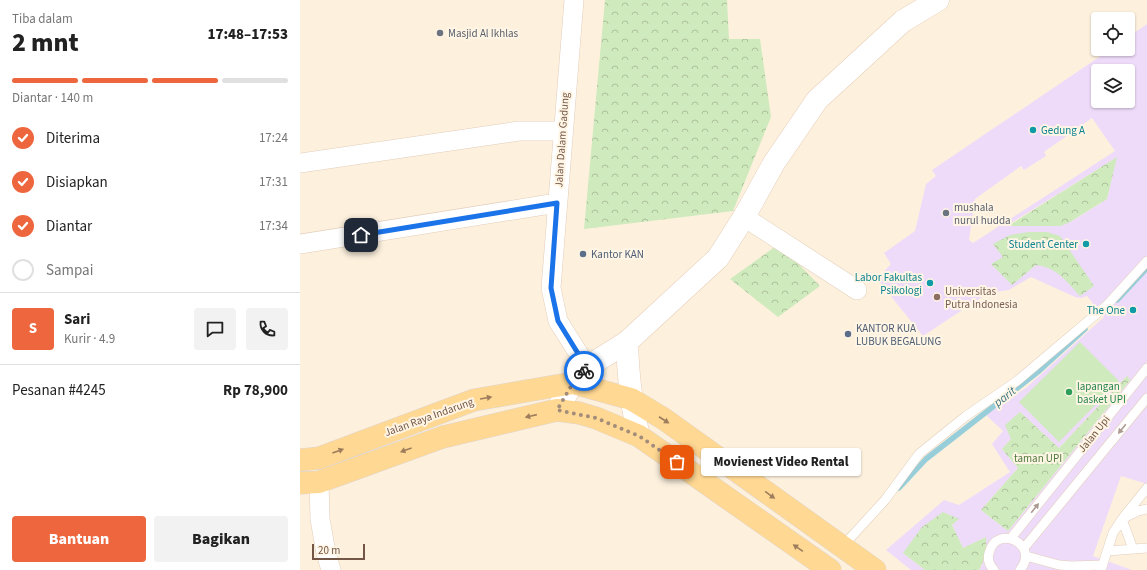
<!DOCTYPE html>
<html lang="id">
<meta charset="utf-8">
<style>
:root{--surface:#fff;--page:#f2f2f2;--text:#222;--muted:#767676;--line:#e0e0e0;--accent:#ed663d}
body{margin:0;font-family:"Source Sans 3",sans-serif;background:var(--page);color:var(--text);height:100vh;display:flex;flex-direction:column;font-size:15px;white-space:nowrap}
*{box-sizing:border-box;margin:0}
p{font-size:13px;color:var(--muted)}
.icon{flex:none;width:22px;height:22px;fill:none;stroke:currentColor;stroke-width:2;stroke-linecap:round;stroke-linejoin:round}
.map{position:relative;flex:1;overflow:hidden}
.side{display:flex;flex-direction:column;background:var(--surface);width:300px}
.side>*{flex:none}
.controls{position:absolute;left:791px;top:12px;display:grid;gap:8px}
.controls a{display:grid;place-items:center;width:44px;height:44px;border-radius:4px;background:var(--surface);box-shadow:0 1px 3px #0004;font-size:20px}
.scale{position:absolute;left:12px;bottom:10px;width:53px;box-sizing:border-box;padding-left:4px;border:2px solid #745646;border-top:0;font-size:11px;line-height:14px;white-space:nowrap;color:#745646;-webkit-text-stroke:3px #fff5e5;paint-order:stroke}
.pin{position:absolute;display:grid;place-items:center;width:34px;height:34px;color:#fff;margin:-17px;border-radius:8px;box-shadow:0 2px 6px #0006}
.courier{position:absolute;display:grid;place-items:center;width:40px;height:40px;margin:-20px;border:3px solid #1a73e8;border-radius:50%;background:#fff;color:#222;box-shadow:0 1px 5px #0007}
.bubble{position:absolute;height:28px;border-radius:4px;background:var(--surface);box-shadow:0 1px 3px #0004;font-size:13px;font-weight:800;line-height:28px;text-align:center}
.head em{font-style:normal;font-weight:800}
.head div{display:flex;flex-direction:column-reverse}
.head{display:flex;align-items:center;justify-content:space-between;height:68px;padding:0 12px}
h1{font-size:26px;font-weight:800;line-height:30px}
.bar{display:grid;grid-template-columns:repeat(4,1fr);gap:6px 4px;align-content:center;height:48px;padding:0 12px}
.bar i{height:5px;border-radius:3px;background:var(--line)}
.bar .current{background:var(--accent)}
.bar p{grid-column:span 4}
.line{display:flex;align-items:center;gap:10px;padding:0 12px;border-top:1px solid var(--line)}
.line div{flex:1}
.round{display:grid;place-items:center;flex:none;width:42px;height:42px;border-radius:4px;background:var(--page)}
ol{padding:0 12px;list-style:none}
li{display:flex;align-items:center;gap:12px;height:44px}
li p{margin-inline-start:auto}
li .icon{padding:4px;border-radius:50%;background:var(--accent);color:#fff;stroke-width:4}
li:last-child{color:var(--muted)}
li i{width:22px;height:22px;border:2px solid var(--line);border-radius:50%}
.primary-button{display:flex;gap:8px;margin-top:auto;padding:8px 12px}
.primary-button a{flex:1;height:46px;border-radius:4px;background:var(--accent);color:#fff;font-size:16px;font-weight:800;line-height:46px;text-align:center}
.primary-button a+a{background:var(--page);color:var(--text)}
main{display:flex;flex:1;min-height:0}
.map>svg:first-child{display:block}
.education{fill:#eedbf9;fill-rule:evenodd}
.grass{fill:#cfeabd}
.forest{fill:url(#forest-crowns)}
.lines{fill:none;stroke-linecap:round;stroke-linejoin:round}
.stream{stroke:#98ced9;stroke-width:5.5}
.service-casing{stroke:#e1cdba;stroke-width:10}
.minor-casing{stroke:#e1cdba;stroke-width:20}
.secondary-casing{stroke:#e6ceb8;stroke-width:23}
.primary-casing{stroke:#ded6d3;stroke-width:23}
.service{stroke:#fff;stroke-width:9}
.minor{stroke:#fff;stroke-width:19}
.secondary{stroke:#fff;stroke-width:22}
.primary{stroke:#ffd893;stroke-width:22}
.oneway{fill:#9e7d5d}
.oneway2{fill:#ac9a90}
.done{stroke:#a48c7b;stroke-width:4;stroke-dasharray:0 7.2}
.route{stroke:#1a73e8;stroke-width:5}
.worship-dot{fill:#6b7280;stroke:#fff5e5;stroke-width:1.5}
.culture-dot{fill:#0f9aa8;stroke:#fff5e5;stroke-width:1.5}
.service-dot{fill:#5c6f8a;stroke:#fff5e5;stroke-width:1.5}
.education-dot{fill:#8d6e63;stroke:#fff5e5;stroke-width:1.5}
.leisure-dot{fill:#2e9e5b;stroke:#fff5e5;stroke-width:1.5}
.labels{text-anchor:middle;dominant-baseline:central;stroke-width:4;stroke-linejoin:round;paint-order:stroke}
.worship-label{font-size:11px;fill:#5b616d;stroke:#fff5e5;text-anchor:start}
.culture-label{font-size:11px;fill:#0d838f;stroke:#fff5e5;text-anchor:end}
.street-label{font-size:11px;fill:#745646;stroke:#fff5e5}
.service-label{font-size:11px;fill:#4e5e75;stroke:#fff5e5;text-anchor:start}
.education-label{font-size:11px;fill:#785e54;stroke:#fff5e5;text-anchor:start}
.leisure-label{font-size:11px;fill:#27864d;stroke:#fff5e5;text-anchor:start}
.park-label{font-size:11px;fill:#4f7a3d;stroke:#fff5e5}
.water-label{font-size:12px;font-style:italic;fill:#3c7581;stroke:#fff5e5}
</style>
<main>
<section class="side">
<div class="head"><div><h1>2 mnt</h1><p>Tiba dalam</p></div><em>17:48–17:53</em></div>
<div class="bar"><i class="current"></i><i class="current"></i><i class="current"></i><i></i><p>Diantar · 140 m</p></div>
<ol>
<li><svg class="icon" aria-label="check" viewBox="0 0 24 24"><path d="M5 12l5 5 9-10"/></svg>Diterima<p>17:24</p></li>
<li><svg class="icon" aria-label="check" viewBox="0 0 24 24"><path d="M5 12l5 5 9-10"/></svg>Disiapkan<p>17:31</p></li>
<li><svg class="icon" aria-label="check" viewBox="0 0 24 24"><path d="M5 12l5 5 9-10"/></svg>Diantar<p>17:34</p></li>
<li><i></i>Sampai</li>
</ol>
<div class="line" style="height:72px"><b class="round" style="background:var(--accent);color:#fff">S</b><div><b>Sari</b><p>Kurir · 4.9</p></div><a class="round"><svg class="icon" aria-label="chat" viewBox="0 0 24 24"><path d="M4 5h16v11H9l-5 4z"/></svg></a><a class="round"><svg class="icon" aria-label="phone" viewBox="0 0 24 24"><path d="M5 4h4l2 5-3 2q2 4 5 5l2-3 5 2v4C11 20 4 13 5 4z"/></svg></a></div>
<div class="line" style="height:52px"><div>Pesanan #4245</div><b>Rp 78,900</b></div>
<div class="primary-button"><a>Bantuan</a><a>Bagikan</a></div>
</section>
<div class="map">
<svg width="847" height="570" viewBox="0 0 847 570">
<defs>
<pattern id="forest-crowns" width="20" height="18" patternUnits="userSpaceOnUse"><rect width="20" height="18" fill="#cfeabd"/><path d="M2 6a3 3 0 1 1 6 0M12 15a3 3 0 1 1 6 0" fill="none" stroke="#adc09b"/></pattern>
</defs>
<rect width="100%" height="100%" fill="#fdf1de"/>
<path class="education" d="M847,24v460l-26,-8 -28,80 39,14h-153l4,-7 3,-26 -23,11 -11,-23 7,-6 -56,34 22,17h-14l-25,-20 58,-50 15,5 51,-33 -18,-28 11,-13 -17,-16 41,-28 77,-70 -17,-21 -6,2 -6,-1 -44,-20 -22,13 -21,3 -65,43 -46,-57 14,-15 -7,-11 31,-22 11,-47 10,-8 -4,-6 179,-121h17v-12zM798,71h30v30h-30zM792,118l23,33 -142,92 -4,-3 6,-41 46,-33 3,4 22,-14 -2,-4zM816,158l-9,41 -22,14 -15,9 -62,3zM826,377l4,3 -122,151 -27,-21 37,-42 -16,-19 9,-10 9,-27 39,36z"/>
<path class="grass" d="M780,342l39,39 -60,61 -40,-40z"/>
<path class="forest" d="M305,0h122l2,39h31l11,78 -38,94 -149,18z
M817,157l-10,42 -37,23 -9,4h-53z
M729,232h18l13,4 34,50 -14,10c-14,-15 -22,-28 -44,-31l-24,20 -21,-21 12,-7 -10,-13 17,-9z
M479,244l41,42 -42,31 -48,-38z
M827,376l3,4 -122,151 -27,-21 37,-42 -16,-19 9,-10 -6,-14 15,-13 39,36z
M643,512l16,7 -7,6 11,23 23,-11c1,12 -1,22 -7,33h-54l-22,-17 19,-26z"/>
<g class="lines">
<path class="stream" d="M817,300l30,-32
M599,488l27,-29 113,-88 46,-42"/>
<defs>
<path id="service" d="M826,517l12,-6 9,-2
M822,519l11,30
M711,538l136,-170
M542,547l43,-47 34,-46 47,-38 51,-35 90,-76 40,-44
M724,548l123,-150
M808,551l39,-3
M726,556l33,9 13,1 31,-1
M694,570c-5,-5 -7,-10 -5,-17 7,-30 52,-9 31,17
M801,570l12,-37 9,-14 25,-31"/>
<path id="minor" d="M274,0l-23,288 7,33 29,46
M0,163l219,-32h44
M444,217l113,73
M0,244l257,-41
M19,482l1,37 6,34 5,17"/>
<path id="secondary" d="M327,342c1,32 4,63 12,94
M257,410l16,-27 14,-16 40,-25 91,-84 26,-41 30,-54 43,-63 86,-79 35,-21"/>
<path id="primary" d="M0,460l19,-2 155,-58 99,-17 58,16 33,20 211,151
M0,483l19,-1 124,-45 114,-27 22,3 17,5 43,18 191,134"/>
</defs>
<use href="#service" class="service-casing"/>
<use href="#minor" class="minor-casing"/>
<use href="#secondary" class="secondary-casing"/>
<use href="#primary" class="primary-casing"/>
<use href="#service" class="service"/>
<use href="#minor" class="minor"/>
<use href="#secondary" class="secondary"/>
<use href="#primary" class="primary"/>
</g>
<defs><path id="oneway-solid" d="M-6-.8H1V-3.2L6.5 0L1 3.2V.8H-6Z"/></defs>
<g class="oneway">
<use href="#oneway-solid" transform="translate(186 398) rotate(-10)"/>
<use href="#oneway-solid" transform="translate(231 416) rotate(167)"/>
<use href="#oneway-solid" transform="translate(364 420) rotate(33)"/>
<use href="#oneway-solid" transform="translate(106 450) rotate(160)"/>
<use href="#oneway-solid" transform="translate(38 451) rotate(-20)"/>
<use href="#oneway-solid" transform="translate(470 495) rotate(36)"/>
<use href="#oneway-solid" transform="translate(498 548) rotate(-145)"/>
</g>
<g class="oneway2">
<use href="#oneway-solid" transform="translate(822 429) rotate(129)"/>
<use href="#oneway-solid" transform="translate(735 508) rotate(-51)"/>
</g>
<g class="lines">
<path class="done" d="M284,371l-11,12 -16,27 39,8 43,18 38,26"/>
<path class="route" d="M61,235l196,-32 -6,85 7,33 29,47 -3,3"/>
</g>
<g class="worship-dot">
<circle cx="140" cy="33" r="4"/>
<circle cx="646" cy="213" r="4"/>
</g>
<g class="culture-dot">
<circle cx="733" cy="130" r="4"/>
<circle cx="786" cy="244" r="4"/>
<circle cx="630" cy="283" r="4"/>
<circle cx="833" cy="310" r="4"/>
</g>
<g class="service-dot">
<circle cx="283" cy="254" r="4"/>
<circle cx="548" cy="334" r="4"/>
</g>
<circle class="education-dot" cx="637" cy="297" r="4"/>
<circle class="leisure-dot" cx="769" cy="392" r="4"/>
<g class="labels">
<g class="worship-label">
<text x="148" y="33">Masjid Al Ikhlas</text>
<text x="654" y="207">mushala<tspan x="654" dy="13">nurul hudda</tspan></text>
</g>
<g class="culture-label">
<text x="741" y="130" text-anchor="start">Gedung A</text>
<text x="778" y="244">Student Center</text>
<text x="622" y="277">Labor Fakultas<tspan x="622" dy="13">Psikologi</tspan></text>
<text x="825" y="310">The One</text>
</g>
<g class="street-label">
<text transform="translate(262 140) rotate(-86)">Jalan Dalam Gadung</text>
<text transform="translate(129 417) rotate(-20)">Jalan Raya Indarung</text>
<text transform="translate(794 434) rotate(-51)">Jalan Upi</text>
</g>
<g class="service-label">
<text x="291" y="254">Kantor KAN</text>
<text x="556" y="328">KANTOR KUA<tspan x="556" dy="13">LUBUK BEGALUNG</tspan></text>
</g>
<g class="education-label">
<text x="645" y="291">Universitas<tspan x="645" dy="13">Putra Indonesia</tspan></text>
</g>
<g class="leisure-label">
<text x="777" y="386">lapangan<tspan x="777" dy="13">basket UPI</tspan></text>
</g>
<g class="park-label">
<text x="738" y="458">taman UPI</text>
</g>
<g class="water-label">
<text transform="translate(705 397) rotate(-38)">parit</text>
</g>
</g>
</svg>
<div class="controls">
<a><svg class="icon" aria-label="locate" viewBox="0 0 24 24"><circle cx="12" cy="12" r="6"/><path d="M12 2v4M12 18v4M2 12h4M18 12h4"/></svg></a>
<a><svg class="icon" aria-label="layers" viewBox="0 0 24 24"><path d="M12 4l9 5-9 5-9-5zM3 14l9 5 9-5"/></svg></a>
</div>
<div class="scale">20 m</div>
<div class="pin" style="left:377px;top:462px;background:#ea580c"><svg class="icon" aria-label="bag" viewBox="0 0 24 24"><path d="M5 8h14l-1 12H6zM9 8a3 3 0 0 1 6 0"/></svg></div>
<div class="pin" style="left:61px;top:235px;background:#1f2937"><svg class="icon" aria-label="home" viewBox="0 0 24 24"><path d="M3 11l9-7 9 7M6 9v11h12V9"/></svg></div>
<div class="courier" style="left:284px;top:371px"><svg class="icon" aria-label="bike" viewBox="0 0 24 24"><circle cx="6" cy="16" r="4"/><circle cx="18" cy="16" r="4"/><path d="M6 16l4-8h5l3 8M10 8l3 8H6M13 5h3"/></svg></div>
<div class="bubble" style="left:401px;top:448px;width:160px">Movienest Video Rental</div>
</div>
</main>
